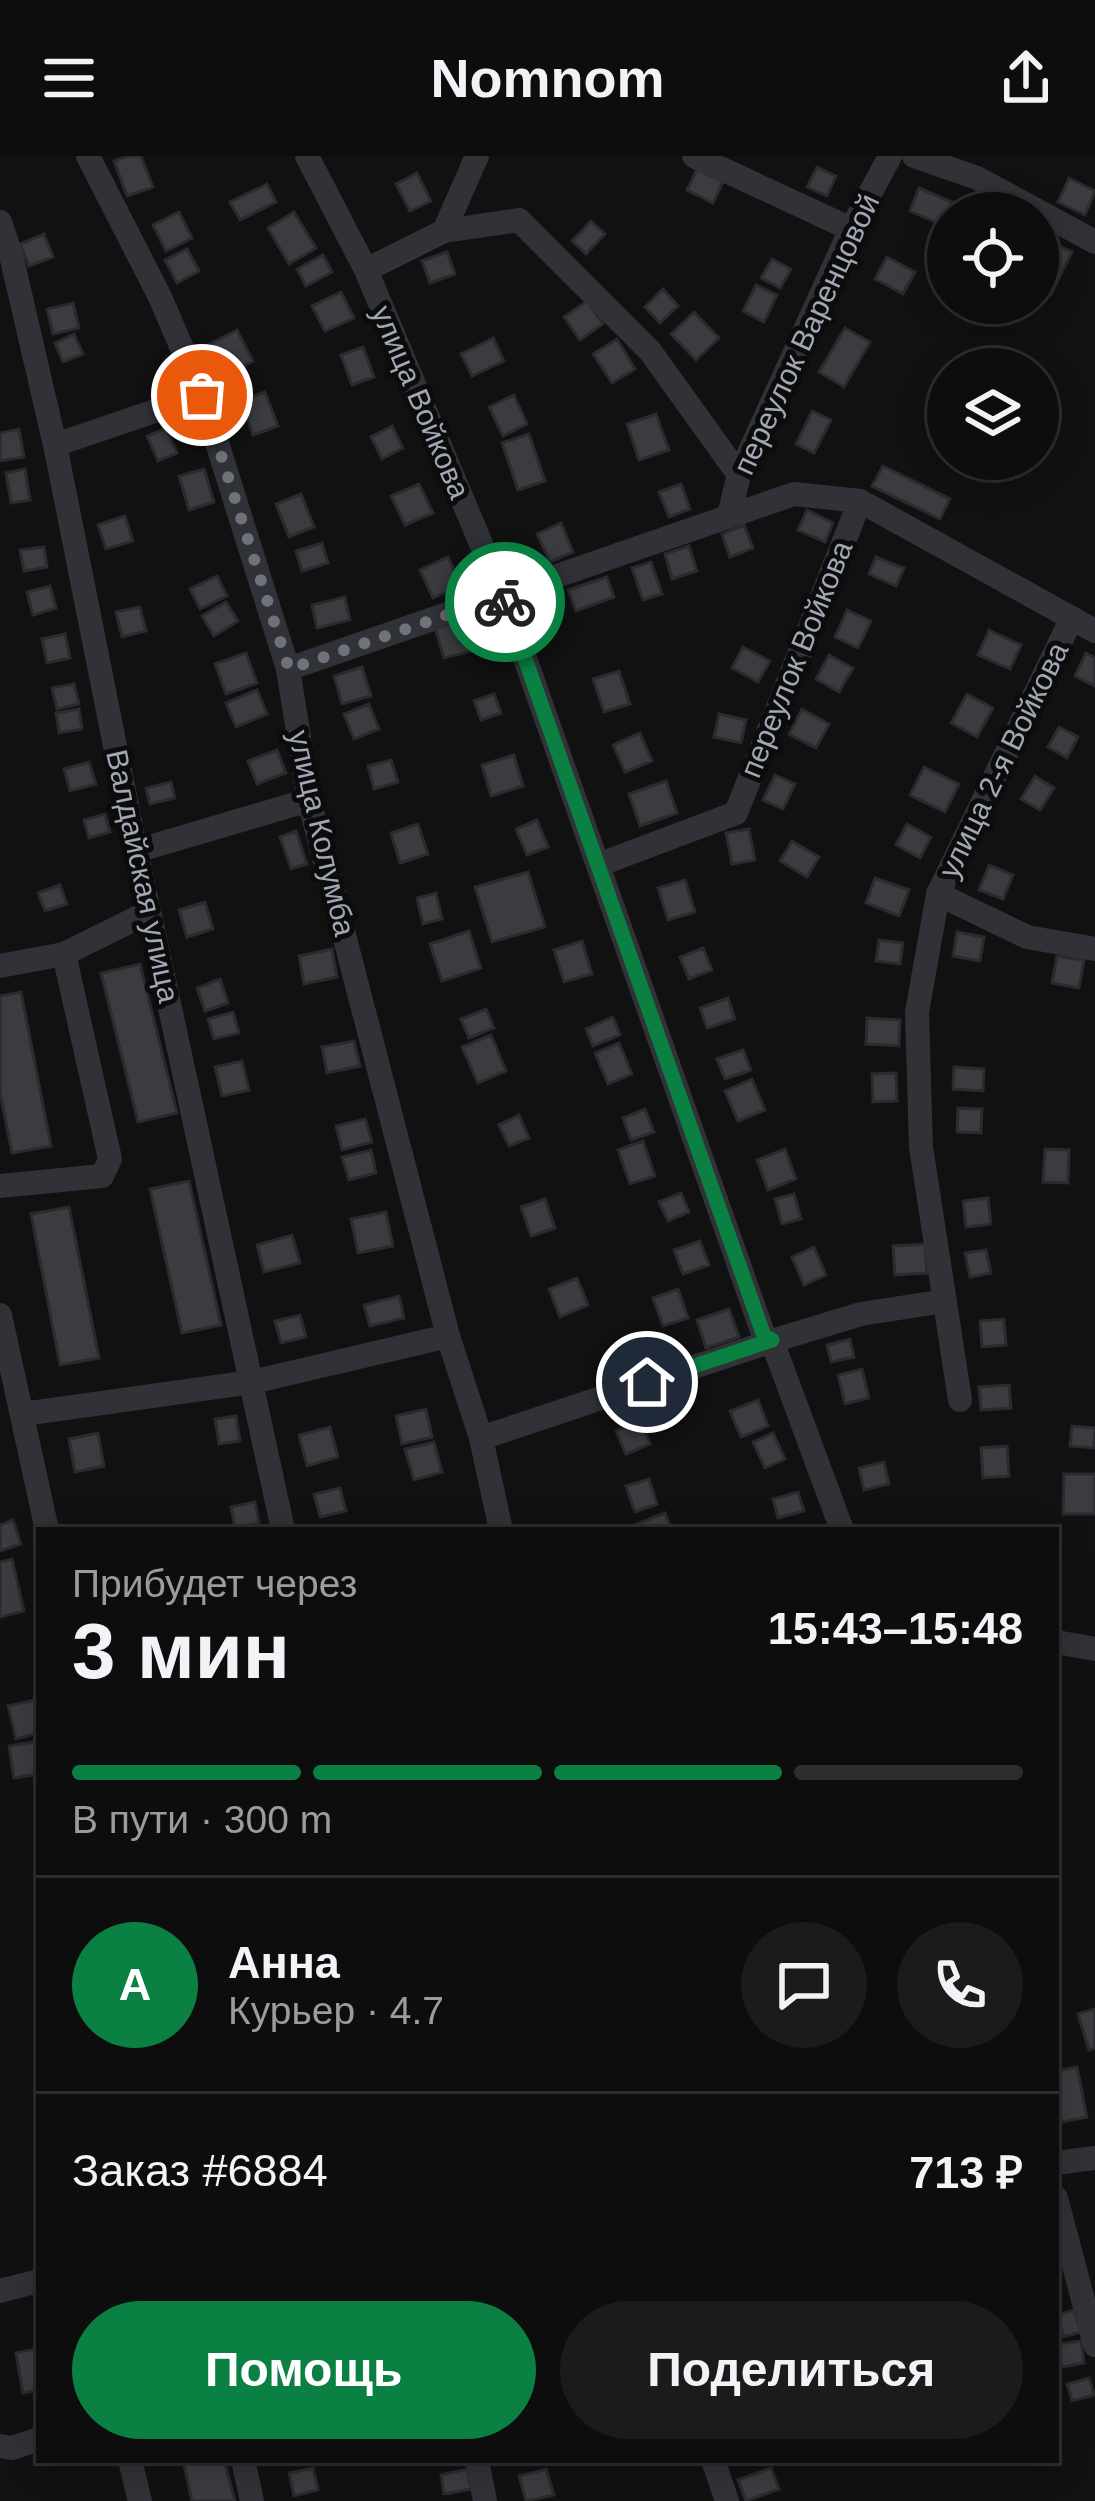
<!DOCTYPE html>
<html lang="ru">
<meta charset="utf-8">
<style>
:root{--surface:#0d0d0e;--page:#1b1b1c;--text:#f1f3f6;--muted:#9a9c9e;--line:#2d2d2e;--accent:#0b8043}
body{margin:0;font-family:Helvetica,sans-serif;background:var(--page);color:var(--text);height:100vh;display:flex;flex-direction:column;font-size:45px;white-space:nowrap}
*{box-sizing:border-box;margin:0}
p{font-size:39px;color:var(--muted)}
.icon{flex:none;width:66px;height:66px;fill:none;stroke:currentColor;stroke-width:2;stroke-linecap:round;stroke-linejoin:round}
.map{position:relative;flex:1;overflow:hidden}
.sheet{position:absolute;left:36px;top:1371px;width:1023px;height:936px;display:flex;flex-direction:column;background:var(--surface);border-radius:0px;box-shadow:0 6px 30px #0003,0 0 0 3px var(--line)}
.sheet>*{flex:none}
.tools{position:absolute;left:927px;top:36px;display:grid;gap:24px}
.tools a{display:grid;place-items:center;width:132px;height:132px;border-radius:50%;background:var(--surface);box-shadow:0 6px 30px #0003,0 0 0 3px var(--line);font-size:60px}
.pin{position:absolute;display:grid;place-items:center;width:102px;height:102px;color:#fff;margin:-51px;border:6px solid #fff;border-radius:50%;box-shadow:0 3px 12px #0007}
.courier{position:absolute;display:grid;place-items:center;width:120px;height:120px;margin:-60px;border:9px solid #0b8043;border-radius:50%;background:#fff;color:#222;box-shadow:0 3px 15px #0007}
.overview em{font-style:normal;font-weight:600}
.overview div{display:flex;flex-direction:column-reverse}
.overview{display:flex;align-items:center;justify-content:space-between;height:204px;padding:0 36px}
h1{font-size:78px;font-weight:600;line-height:90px}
.bar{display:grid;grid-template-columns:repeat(4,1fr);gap:18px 12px;align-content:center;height:144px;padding:0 36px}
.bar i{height:15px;border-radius:9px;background:var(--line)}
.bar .active{background:var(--accent)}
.bar p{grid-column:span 4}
.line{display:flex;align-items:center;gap:30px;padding:0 36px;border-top:3px solid var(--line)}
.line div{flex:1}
.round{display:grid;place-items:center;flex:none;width:126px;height:126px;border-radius:63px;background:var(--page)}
.button{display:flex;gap:24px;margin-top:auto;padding:24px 36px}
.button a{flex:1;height:138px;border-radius:72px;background:var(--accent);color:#fff;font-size:48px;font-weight:600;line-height:138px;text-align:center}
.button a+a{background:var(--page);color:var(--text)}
header{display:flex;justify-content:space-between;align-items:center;height:156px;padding:0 36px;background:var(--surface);font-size:54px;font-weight:600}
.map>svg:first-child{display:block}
.building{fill:#3a3c40;stroke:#2b2a2e;stroke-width:3}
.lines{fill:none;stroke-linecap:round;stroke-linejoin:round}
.minor{stroke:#313237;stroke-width:24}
.done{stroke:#6f727b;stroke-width:12;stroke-dasharray:0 21.6}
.route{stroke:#0b8043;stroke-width:15}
.labels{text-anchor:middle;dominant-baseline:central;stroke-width:10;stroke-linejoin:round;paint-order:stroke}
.street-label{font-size:30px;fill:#a1a7b4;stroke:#0c0c0d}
</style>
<header><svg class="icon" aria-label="menu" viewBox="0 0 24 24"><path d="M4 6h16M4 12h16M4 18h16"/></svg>Nomnom<svg class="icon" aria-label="share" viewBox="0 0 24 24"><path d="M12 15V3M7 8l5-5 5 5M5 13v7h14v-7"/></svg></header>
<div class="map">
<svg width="1095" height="2345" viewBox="0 0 1095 2345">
<rect width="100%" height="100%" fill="#111112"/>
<path class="building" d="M127,0h14l12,31 -26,9 -13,-35z
M817,11l19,9 -9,20 -20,-9z
M697,13l26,13 -10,21 -26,-13z
M417,17l14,28 -21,10 -14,-27z
M1069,22l26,13 -10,24 -27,-13z
M267,28l9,18 -36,18 -10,-18z
M919,32l33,14 -10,23 -32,-14z
M179,56l13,26 -26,13 -13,-26z
M294,56l22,36 -27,16 -21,-36z
M591,65l14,13 -19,20 -14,-13z
M44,78l9,23 -24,9 -9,-22z
M1051,86l21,10 -21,42 -13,-6v-19z
M187,93l12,22 -22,12 -12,-23z
M447,96l8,22 -25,9 -8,-22z
M323,99l9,17 -26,14 -9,-17z
M887,101l28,15 -12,22 -28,-15z
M772,103l19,10 -11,19 -19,-10z
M756,129l21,10 -13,27 -21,-11z
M663,133l15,17 -18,17 -15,-16z
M341,136l13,26 -29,13 -13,-25z
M587,145l16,23 -23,16 -16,-23z
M73,147l6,25 -26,6 -6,-25z
M694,156l25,26 -23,22 -25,-26z
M845,172l25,14 -26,45 -25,-15z
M237,174l16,31 -30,15 -15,-31z
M74,178l9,20 -20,8 -8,-19z
M493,182l11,23 -32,15 -11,-22z
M617,183l18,30 -23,14 -19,-29z
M363,191l11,30 -22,8 -11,-30z
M265,236l13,34 -25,9 -12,-34z
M514,239l13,29 -24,12 -14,-29z
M812,255l19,9 -17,33 -18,-9z
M656,258l13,36 -30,10 -12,-36z
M392,270l11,22 -21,11 -11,-22z
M166,272l11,25 -19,8 -11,-25z
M19,273l5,28 -24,4v-28z
M529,278l16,47 -27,9 -16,-47z
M883,310l67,33 -10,20 -68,-33z
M25,313l5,31 -19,3 -5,-30z
M204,313l10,33 -25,8 -10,-34z
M419,328l14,29 -28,12 -14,-29z
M681,328l9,25 -21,8 -10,-25z
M301,338l13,33 -25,10 -13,-33z
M807,354l26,13 -8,19 -27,-12z
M125,360l8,25 -27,8 -8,-24z
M561,367l12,29 -23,10 -13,-28z
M744,369l9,23 -23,9 -8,-23z
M322,387l6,20 -26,8 -6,-20z
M689,390l8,25 -25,8 -7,-25z
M44,391l3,20 -23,4 -4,-21z
M448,401l13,28 -28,13 -13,-28z
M876,401l28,11 -8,18 -27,-12z
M651,406l11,32 -19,6 -11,-32z
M217,420l10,20 -27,13 -10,-20z
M607,421l7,20 -38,14 -8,-21z
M50,430l6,22 -23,7 -6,-23z
M345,441l5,23 -33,8 -5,-23z
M226,446l12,19 -24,15 -12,-20z
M140,451l6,24 -24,6 -6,-25z
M847,454l24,11 -13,27 -23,-11z
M464,464l8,31 -28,7 -9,-30z
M989,474l32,15 -11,24 -32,-14z
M65,478l5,24 -23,5 -5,-24z
M743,491l27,14 -12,21 -26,-14z
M246,497l11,30 -31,11 -11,-30z
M1086,497l9,5v28l-20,-10z
M829,499l24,13 -14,24 -23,-13z
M362,511l9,29 -29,8 -8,-28z
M619,515l11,33 -26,8 -11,-33z
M74,528l5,20 -22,5 -5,-21z
M257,534l10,24 -31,13 -10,-24z
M494,538l7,19 -20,7 -7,-19z
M967,538l26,14 -16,29 -26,-14z
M369,548l10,25 -25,10 -10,-25z
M79,553l3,20 -23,4 -3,-20z
M802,553l27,15 -13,24 -27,-14z
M719,558l27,6 -5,23 -27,-6z
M1059,571l19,10 -11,21 -19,-11z
M640,577l12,28 -27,11 -12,-27z
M277,594l9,23 -29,11 -9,-23z
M514,599l9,31 -32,10 -9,-31z
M391,604l7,22 -24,7 -6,-23z
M89,606l7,22 -26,7 -6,-22z
M924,611l35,17 -14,28 -35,-17z
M775,619l20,9 -12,25 -20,-9z
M1035,620l19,12 -14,22 -19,-11z
M666,625l11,32 -37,13 -11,-32z
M171,626l4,16 -25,6 -4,-16z
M105,658l5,18 -21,6 -5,-18z
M537,664l11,27 -21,8 -11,-26z
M418,668l10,30 -28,9 -9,-30z
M907,668l24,13 -11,21 -24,-13z
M749,673l6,31 -23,4 -6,-31z
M296,675l11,33 -16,5 -11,-32z
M792,685l27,16 -12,20 -27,-16z
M989,709l24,10 -10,24 -24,-9z
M528,716l17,55 -53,15 -17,-55z
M875,722l34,12 -10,26 -33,-13z
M685,724l10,32 -27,8 -10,-32z
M60,729l7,19 -22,7 -7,-18z
M436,737l6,26 -19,5 -6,-26z
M205,746l8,27 -26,8 -8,-27z
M469,775l12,37 -39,13 -12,-37z
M957,776l27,5 -4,24 -27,-5z
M879,784l24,3 -3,21 -24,-3z
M582,785l10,33 -28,8 -10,-32z
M703,792l9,22 -23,9 -9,-22z
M332,793l5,28 -33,7 -5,-28z
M1057,800l27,4 -5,28 -27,-5z
M140,808l37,149 -39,9 -37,-149z
M220,823l8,24 -23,8 -8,-23z
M21,836l30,154 -39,7 -12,-61v-96z
M728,842l7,21 -28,9 -7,-20z
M486,853l8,19 -25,10 -8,-19z
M233,856l6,21 -25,6 -6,-20z
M613,861l7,18 -27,11 -7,-17z
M867,862l33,2 -1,26 -33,-2z
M491,879l15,36 -28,12 -16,-36z
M354,885l6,25 -33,7 -5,-26z
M619,887l13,31 -24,10 -13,-31z
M743,894l8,20 -26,9 -8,-20z
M242,905l7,29 -27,6 -7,-29z
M954,911l30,2 -1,22 -30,-2z
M896,917l1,28 -24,1 -1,-28z
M752,923l13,31 -27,11 -13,-30z
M958,952l24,1 -1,24 -24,-1z
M645,953l9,23 -23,8 -8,-22z
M519,959l10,23 -20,8 -10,-21z
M365,963l7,23 -30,8 -6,-24z
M643,985l12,35 -25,8 -12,-34z
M785,993l11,30 -28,11 -11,-30z
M1045,993l24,1 -1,33 -25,-1z
M371,994l5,23 -27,7 -7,-23z
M189,1025l32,144 -39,8 -32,-144z
M681,1037l8,19 -21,9 -9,-19z
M794,1038l7,25 -19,5 -7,-25z
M988,1042l3,26 -25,3 -3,-26z
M545,1043l10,29 -24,8 -10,-29z
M69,1051l30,151 -39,7 -29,-151z
M386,1056l7,34 -35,7 -7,-34z
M292,1079l8,28 -36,9 -7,-27z
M700,1085l9,24 -26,9 -9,-24z
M925,1088l2,29 -32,2 -2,-29z
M814,1091l12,28 -22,10 -12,-28z
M986,1094l5,23 -21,4 -5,-24z
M577,1122l11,27 -28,12 -11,-28z
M678,1133l10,29 -25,8 -10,-28z
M399,1140l5,22 -34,8 -6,-21z
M729,1153l10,28 -33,11 -9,-28z
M300,1159l6,22 -25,6 -6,-22z
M1004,1163l2,26 -24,2 -2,-26z
M850,1183l4,18 -23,5 -4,-17z
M635,1191l10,32 -30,10 -10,-33z
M862,1213l7,29 -24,6 -7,-29z
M1009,1229l2,23 -30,2 -2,-23z
M758,1244l10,26 -27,11 -11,-26z
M426,1253l6,28 -30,7 -6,-28z
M236,1260l4,25 -21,3 -4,-25z
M640,1264l10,24 -24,10 -10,-23z
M1072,1270l23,2 -1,20 -24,-2z
M330,1271l8,30 -31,9 -8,-31z
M98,1277l6,33 -29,6 -6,-33z
M773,1277l12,26 -20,9 -12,-26z
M434,1286l8,30 -28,8 -9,-31z
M1007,1290l2,30 -26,2 -2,-30z
M884,1306l5,22 -25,6 -5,-22z
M1064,1318h31v40h-32z
M649,1323l8,25 -22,8 -9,-26z
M340,1332l6,23 -26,6 -6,-23z
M798,1336l6,19 -26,7 -5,-19z
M255,1346l4,21 -24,5 -4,-21z
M665,1357l7,17h-33l-2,-6z
M13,1364l8,24 -21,7v-26z
M12,1403l12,52 -24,6v-55z
M39,1543v34l-23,6 -8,-33z
M39,1585v33l-25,4 -5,-32z
M1095,1853v39l-6,2 -11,-36z
M1077,1911l10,50 -25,5 -6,-29v-22z
M1074,2154l7,22 -17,5 -7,-22z
M1081,2185l3,22 -22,4 -3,-23z
M39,2192v42l-16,3 -7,-40z
M1089,2222l5,17 -22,6 -5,-17z
M183,2304h41l11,41h-43z
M313,2312l5,22 -24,6 -5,-23z
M771,2312l8,21 -33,12 -8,-21z
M467,2313l4,20 -27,5 -3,-19z
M546,2313l8,26 -28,6 -7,-25z"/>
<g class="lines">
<path class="minor" d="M88,0l72,141 42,98 86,274 21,131 139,536 33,102 20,92
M307,0l59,114 137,326 261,740 8,5 70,189
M694,0l157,73
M914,0l63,22 118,64
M0,66l11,33 44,190 81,406 147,679
M444,75l75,-11 131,131 89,124
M366,114l78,-39 33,-75
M55,289l147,-50
M729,359l10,-40 112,-246 39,-73
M288,513l506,-175 66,7 235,130
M136,695l173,-51
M598,709l138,-52 124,-312
M938,738l89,43 68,12
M0,810l64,-12 85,-42
M0,1030l102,-10 8,-17 -46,-205
M0,1159l47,215
M960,1244l-39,-253 -4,-135 21,-118 133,-274
M23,1258l229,-32 196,-46
M481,1282l291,-97 89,-27 84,-13
M1056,1486l39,7
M1056,2007l39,-5
M1056,2042l39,147
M0,2135l39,-10
M0,2290l12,2 27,-9
M130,2304l10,41
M243,2304l9,41
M477,2304l8,41
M713,2304l14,41"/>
</g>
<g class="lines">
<path class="done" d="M202,239l87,274 213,-73 3,6"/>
<path class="route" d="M505,446l259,734 8,4 -125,42"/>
</g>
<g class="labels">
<g class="street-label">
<text transform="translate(806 178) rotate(-65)">переулок Варенцовой</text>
<text transform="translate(421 246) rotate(67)">улица Войкова</text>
<text transform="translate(796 503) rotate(-68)">переулок Войкова</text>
<text transform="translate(1003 604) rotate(-64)">улица 2-я Войкова</text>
<text transform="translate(322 677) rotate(77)">улица Колумба</text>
<text transform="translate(143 720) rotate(78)">Валдайская улица</text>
</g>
</g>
</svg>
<div class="tools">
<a><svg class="icon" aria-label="locate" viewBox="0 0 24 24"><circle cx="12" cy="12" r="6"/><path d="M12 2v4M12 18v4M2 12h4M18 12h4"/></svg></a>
<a><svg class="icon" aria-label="layers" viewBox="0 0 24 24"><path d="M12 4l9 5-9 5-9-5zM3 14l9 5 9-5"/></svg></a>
</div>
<div class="pin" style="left:202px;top:239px;background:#ea580c"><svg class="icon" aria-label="bag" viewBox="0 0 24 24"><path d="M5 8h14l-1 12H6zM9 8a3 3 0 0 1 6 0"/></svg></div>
<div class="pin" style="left:647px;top:1226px;background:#1f2937"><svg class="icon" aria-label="home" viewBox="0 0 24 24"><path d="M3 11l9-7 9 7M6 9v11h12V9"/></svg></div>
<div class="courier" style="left:505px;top:446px"><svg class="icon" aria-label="bike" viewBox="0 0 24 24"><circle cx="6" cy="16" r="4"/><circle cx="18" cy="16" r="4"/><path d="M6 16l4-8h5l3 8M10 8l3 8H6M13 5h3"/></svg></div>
<section class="sheet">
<div class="overview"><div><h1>3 мин</h1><p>Прибудет через</p></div><em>15:43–15:48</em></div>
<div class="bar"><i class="active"></i><i class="active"></i><i class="active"></i><i></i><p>В пути · 300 m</p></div>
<div class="line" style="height:216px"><b class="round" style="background:var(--accent);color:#fff">А</b><div><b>Анна</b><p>Курьер · 4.7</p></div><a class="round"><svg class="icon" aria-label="chat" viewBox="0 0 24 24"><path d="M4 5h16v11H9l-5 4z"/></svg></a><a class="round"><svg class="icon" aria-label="phone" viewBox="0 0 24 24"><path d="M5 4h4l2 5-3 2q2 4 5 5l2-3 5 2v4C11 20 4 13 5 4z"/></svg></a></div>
<div class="line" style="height:156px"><div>Заказ #6884</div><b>713 ₽</b></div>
<div class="button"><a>Помощь</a><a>Поделиться</a></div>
</section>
</div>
